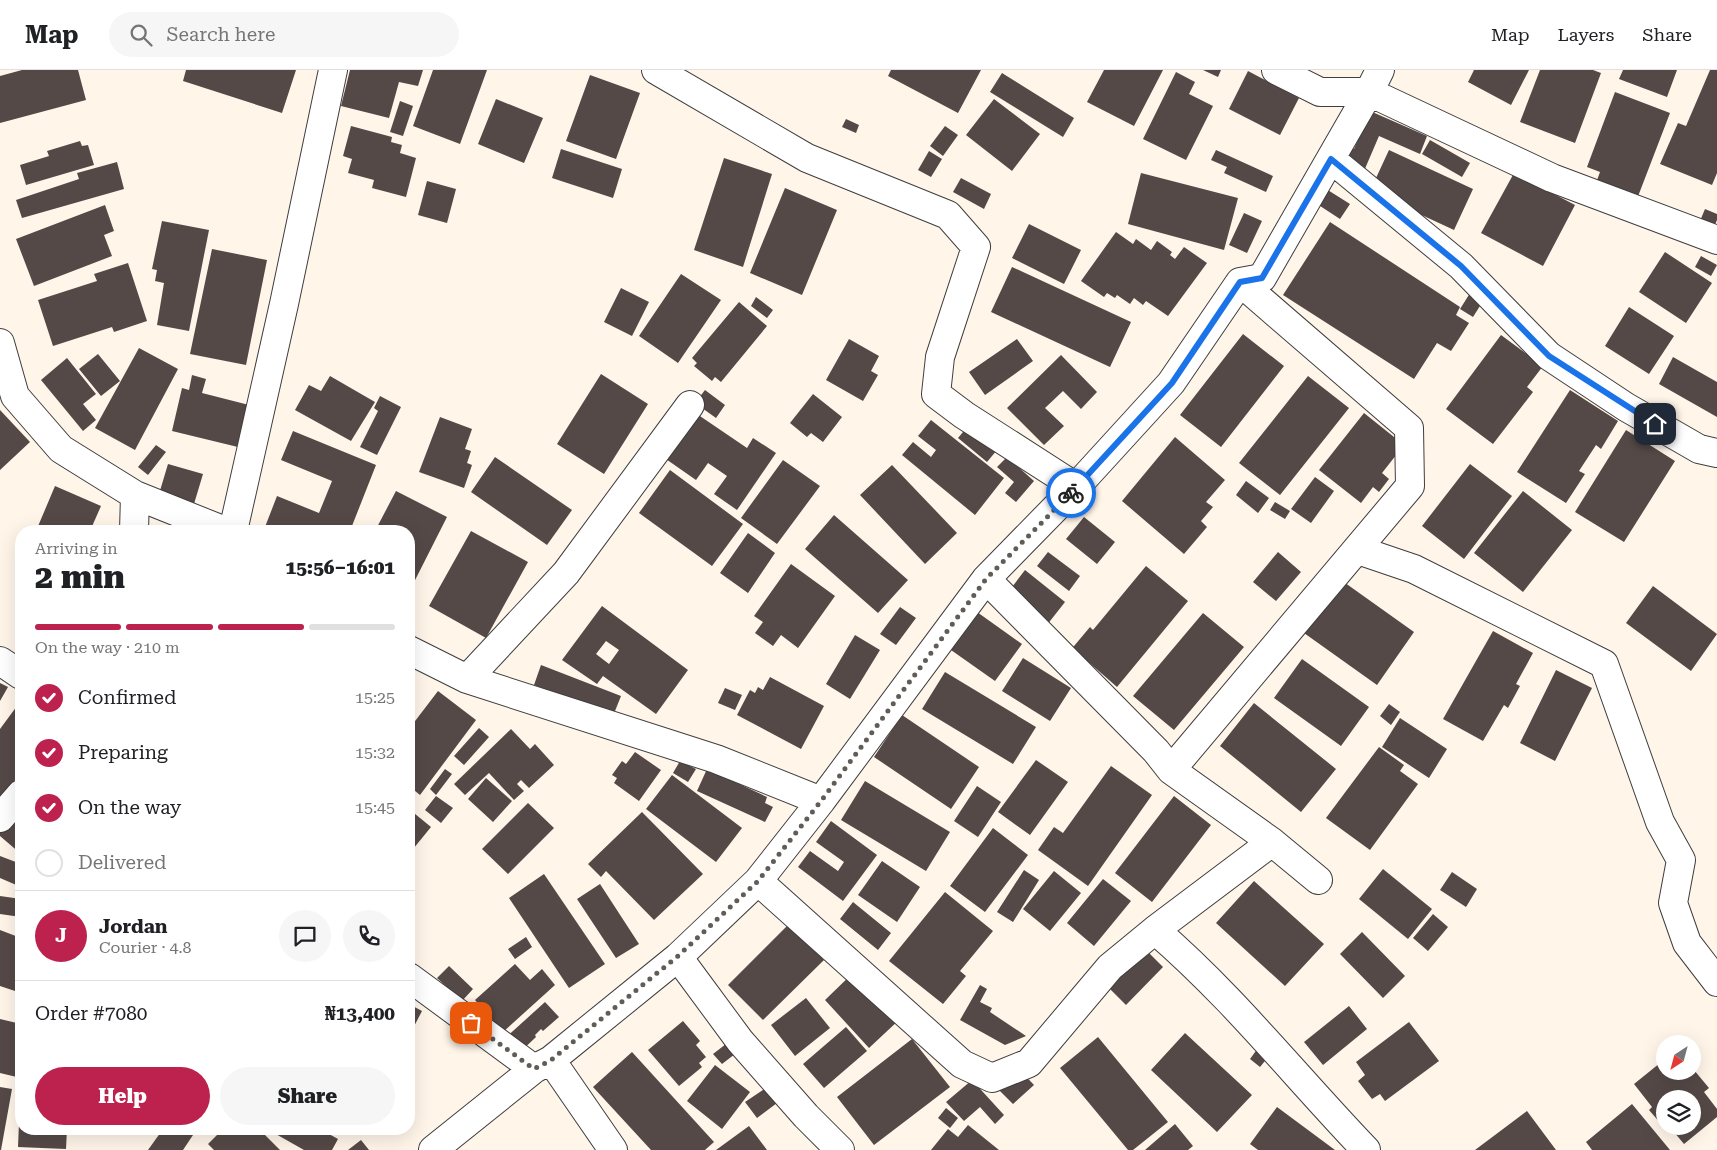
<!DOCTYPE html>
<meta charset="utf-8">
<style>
:root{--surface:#fff;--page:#f6f6f6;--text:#202124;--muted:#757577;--line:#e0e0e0;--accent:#bd214e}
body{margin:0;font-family:"Roboto Serif",serif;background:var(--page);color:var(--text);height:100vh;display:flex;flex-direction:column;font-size:19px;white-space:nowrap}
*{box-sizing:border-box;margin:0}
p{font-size:16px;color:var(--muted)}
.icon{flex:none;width:28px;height:28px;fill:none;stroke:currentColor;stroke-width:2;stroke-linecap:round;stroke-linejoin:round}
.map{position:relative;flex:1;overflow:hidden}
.drawer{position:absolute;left:15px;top:455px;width:400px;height:610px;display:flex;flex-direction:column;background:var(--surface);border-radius:20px;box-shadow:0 5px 20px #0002}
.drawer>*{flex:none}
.needle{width:32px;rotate:216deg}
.fabs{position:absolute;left:1656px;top:965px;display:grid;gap:10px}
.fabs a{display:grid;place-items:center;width:45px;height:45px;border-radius:50%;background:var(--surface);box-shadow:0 5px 20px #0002;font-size:25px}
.pin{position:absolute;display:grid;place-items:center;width:42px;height:42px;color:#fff;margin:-21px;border-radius:10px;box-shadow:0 2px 8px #0006}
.courier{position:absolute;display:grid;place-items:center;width:50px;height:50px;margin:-25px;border:4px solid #1a73e8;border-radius:50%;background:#fff;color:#222;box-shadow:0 1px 6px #0007}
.head em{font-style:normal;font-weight:800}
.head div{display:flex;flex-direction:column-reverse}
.head{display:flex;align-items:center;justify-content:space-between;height:85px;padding:0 20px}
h1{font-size:32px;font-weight:800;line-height:38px}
.bar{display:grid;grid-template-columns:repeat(4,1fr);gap:8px 5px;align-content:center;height:60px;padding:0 20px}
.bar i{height:6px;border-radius:4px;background:var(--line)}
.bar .active{background:var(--accent)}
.bar p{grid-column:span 4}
.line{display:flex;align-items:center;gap:12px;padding:0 20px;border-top:1px solid var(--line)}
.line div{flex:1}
.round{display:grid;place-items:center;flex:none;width:52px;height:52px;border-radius:26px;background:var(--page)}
ol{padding:0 20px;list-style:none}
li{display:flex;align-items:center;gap:15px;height:55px}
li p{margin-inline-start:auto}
li .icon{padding:5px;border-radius:50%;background:var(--accent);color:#fff;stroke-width:4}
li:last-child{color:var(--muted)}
li i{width:28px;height:28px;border:2px solid var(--line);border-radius:50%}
.cta{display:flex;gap:10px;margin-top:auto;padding:10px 20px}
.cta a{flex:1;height:58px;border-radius:30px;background:var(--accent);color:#fff;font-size:20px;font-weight:800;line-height:58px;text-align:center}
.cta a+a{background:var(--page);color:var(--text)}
header{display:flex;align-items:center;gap:30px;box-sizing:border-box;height:70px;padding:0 25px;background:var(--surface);border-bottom:1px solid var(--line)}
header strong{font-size:24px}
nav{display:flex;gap:28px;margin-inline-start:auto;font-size:18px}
.search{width:350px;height:45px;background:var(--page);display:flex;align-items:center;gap:12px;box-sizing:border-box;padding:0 18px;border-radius:28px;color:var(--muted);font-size:19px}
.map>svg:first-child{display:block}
.building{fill:#544947;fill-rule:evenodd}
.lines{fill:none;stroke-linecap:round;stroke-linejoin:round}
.minor-casing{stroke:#3e3e3e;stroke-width:30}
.minor{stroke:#fff;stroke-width:28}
.done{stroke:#605d59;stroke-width:5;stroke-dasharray:0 9}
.route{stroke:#1a73e8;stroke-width:6}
</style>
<header>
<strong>Map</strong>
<div class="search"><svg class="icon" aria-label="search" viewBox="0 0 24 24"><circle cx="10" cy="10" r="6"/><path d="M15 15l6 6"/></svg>Search here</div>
<nav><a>Map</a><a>Layers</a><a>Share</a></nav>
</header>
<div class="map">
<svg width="1717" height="1080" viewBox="0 0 1717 1080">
<rect width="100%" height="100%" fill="#fff5e9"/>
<path class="building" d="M22,0h56l8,30 -86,23v-47z
M186,0h110l-14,43 -99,-32z
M350,0h73l-5,16 -19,-4 -10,36 -48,-12z
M433,0h54l-27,74 -47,-18z
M891,0h90l-23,43 -70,-37z
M1104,0h59l-29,56 -47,-24z
M1203,0h18l-3,7z
M1474,0h55l-18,35 -43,-23z
M1540,0h53l8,3 -26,70 -55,-21z
M1623,0h54l-10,27 -48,-18z
M1710,0h7v103l-5,12 -52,-21 18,-41 8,3z
M1248,1l51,27 -19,37 -51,-26z
M1176,2l19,10 -6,12 24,12 -27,54 -43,-21z
M1002,3l72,45 -11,19 -73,-45z
M590,5l50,18 -24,66 -50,-18z
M1615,22l55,21 -33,86 -41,-16 4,-11 -13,-5z
M496,29l47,19 -19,45 -46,-19z
M994,29l46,35 -28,37 -46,-36z
M400,31l13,5 -10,30 -13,-4z
M1370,41l57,25 -7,18 -41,-18 -18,42 -20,-20 5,-12 8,3z
M846,49l13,6 -3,8 -14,-6z
M351,56l41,11 -1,5 11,3 -2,8 16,5 -10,39 -34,-9 2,-8 -26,-7 4,-14 -9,-3z
M945,56l13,9 -15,21 -13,-10z
M1430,70l40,23 -8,14 -40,-23z
M80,71l2,5 6,-1 6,20 -68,20 -6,-20 29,-9 -2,-5z
M561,79l61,20 -9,29 -61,-20z
M1216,80l57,26 -7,16 -42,-19 3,-6 -16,-7z
M1389,80l84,39 -19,41 -84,-39z
M929,81l13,8 -11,18 -13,-7z
M724,88l48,16 -29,93 -49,-17z
M117,92l7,27 -102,29 -6,-18 63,-21 -2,-6z
M1141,103l97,25 -14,52 -96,-26z
M1514,103l61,32 -32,61 -62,-33z
M961,108l30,16 -7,15 -31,-17z
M427,111l29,8 -9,34 -29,-8z
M1323,117l27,17 -10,15 -26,-17z
M785,118l52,22 -35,85 -52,-22z
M105,135l9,26 -10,4 8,21 -78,30 -18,-47z
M1705,139l12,5v6l-6,14 -14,-6z
M1244,143l18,8 -15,32 -18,-8z
M162,151l47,9 -20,101 -32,-6 7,-42 -9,-2 2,-11 -5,-1z
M1330,152l130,85 -4,8 13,8 -18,28 -14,-8 -23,36 -131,-84z
M1029,154l52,26 -17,34 -52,-26z
M1116,162l17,12 3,-5 15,11 6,-9 15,11 -2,3 5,4 9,-12 23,16 -39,53 -22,-15 -3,4 -9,-7 -4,6 -13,-9 -2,3 -8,-5 -3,4 -23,-16z
M212,179l55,11 -21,105 -56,-11z
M1665,182l47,31 -26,40 -47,-31z
M1701,186l16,9 -6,11 -16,-9z
M128,193l19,58 -33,11 -2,-5 -59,19 -15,-46 59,-19 -3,-7z
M1012,197l119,55 -21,45 -119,-55z
M681,204l40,26 -43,63 -39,-27z
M621,218l28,14 -17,34 -28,-14z
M1472,220l13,8 -12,19 -13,-8z
M756,227l17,13 -6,8 -16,-12z
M739,232l28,24 -46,56 -6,-5 -3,4 -18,-15 3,-3 -5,-5z
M1629,237l45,29 -25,38 -44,-28z
M1243,264l41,32 -63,81 -41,-32z
M1501,265l42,31 -16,21 6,5 -40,52 -47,-35z
M849,269l30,17 -8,15 7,4 -15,26 -37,-21z
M1017,269l16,22 -48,34 -16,-23z
M139,278l39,21 -43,81 -40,-22z
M98,284l22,27 -19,15 -22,-27z
M1061,285l36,37 -16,17 -18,-18 -18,17 19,18 -20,19 -37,-37z
M1673,287l44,25v35l-58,-33z
M67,288l29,36 -13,10 13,16 -13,11 -42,-51z
M601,304l47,30 -44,70 -47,-30z
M192,305l14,4 -4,14 51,13 -11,42 -70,-17 10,-43 7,2z
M330,306l45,26 -24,39 -56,-31 14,-25 12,6z
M1308,306l41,32 -69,87 -41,-32z
M705,320l20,15 -9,13 -21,-15z
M1570,320l48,31 -17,28 -5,-4 -17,26 6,3 -19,29 -49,-31z
M813,324l29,23 -19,25 -12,-9 -4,4 -17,-14z
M380,326l21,11 -24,48 -17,-8 18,-36 -4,-3z
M0,340l30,32 -30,28z
M694,342l53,36 6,-10 23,15 -39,57 -23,-16 13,-18 -19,-13 -12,17 -33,-23z
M1364,343l40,32 -22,28 7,6 -10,13 -6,-5 -12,16 -42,-33z
M440,347l32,12 -7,20 6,2 -4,12 5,2 -8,23 -45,-16z
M931,350l73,58 -29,37 -73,-60 11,-13 18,15 5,-7 -18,-14z
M968,356l29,24 -10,12 -29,-24z
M1626,360l49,31 -51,81 -49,-30z
M293,361l83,34 -26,66h-76l-9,-4 12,-31 42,17 13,-32 -51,-21z
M1175,367l50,43 -19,22 7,5 -12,14 6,6 -23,27 -62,-53z
M156,375l10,7 -18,23 -10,-8z
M495,387l77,53 -25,35 -76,-53z
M1007,387l27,24 -18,21 -11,-9 9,-11 -17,-15z
M783,390l37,26 -43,58 -36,-26z
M168,394l35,10 -9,30 -35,-10z
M1470,394l42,32 -48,63 -42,-33z
M892,395l65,68 -32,31 -65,-69z
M670,400l73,54 -31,42 -73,-53z
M1315,407l19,14 -23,32 -20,-14z
M1246,411l23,17 -11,15 -22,-18z
M55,416l46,20 -11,25h-54z
M396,421l51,26 -38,75v-61h-34z
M1523,421l49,39 -49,62 -49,-39z
M1275,432l15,9 -5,8 -15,-9z
M834,445l74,65 -30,33 -73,-64z
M1084,447l31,25 -18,22 -31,-25z
M471,461l57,31 -42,76 -57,-32z
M748,463l27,20 -27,40 -28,-20z
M1048,482l32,24 -11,15 -32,-25z
M1278,482l23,20 -25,29 -23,-19z
M791,494l44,32 -37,52 -17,-13 -8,11 -18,-13 8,-11 -9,-6z
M1146,496l42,35 -71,86 -32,-28 -16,-7 21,-25 3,3z
M1025,500l40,32 -22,28 -40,-31z
M1341,510l73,52 -37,53 -73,-52z
M1653,516l64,48 -26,37 -65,-48z
M602,536l86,64 -32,44 -53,-38 -6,8 -35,-24zM606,571l13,9 -10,14 -13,-10z
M900,537l16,11 -20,27 -16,-11z
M977,542l45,32 -27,37 -44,-31z
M1203,543l41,34 -70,83 -41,-34z
M1493,561l40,22 -17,31 4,2 -12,22 -4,-3 -21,36 -40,-22z
M855,565l25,15 -30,49 -24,-15z
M1023,588l48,30 -21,33 -48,-30z
M1302,589l67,48 -28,39 -67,-48z
M541,595l80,31 -8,20 -79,-31z
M1556,600l36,18 -37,73 -35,-18z
M945,602l91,55 -23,37 -91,-55z
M770,607l54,29 -23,43 -64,-34 13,-25 5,3 3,-6 5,3z
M0,613l8,4 -8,14z
M725,618l17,7 -7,15 -17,-7z
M438,621l38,29 -56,75 -11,-9v-57z
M1254,633l82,66 -35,43 -81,-66z
M1389,634l11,8 -9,13 -11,-9z
M17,636l4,4v62l-21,28v-71z
M902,645l77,52 -28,42 -77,-52z
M1400,648l47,31 -18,29 -47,-31z
M479,658l10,9 -25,28 -10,-9z
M511,659l19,20 5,-5 19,21 -25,23 -8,-8 -4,4 7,7 -10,9 -25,-27 -24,22 -11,-11z
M1379,677l25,18 -4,6 18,13 -48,66 -44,-32z
M635,682l26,18 -22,31 -25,-18 3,-5 -5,-3 10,-14 4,3z
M1036,690l32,22 -38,53 -32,-23z
M680,691l16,8 -8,13 -15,-9z
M1111,696l41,29 -64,91 -50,-36 16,-23 9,6z
M445,699l7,5 -16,21 -6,-6z
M707,699l60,28 -2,6 8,4 -8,15 -68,-31z
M672,705l70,53 -26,34 -70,-53z
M486,708l26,23 -19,21 -25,-23z
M865,711l85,51 -24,39 -85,-51z
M977,716l24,16 -23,35 -24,-16z
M436,726l17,12 -12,15 -16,-13z
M1174,726l37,29 -59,77 -37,-29z
M21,729v55l-21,-18v-13z
M528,733l26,25 -46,46 -26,-25z
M409,739l22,18 -22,27z
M642,742l61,62 -49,46 -48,-49 -5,6 -13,-13z
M831,751l46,34 -34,46 -45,-34 12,-16 28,20 6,-9 -28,-20z
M993,758l35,27 -43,57 -35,-26z
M0,786l21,8v23l-21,-9z
M882,791l38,26 -23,35 -39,-27z
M1383,799l49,40 -24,30 -49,-40z
M1024,800l15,10 -26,42 -16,-10z
M1054,801l27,22 -31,38 -27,-22z
M1452,802l25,17 -11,18 -26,-17z
M544,804l61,90 -36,24 -60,-90z
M1103,809l28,22 -37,45 -27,-23z
M1254,811l70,63 -39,42 -69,-63z
M600,814l39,60 -23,14 -39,-59z
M945,822l48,39 -33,40 6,5 -23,28 -54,-43z
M0,826l21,3v18l-21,-3z
M853,832l38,31 -13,17 -38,-31z
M1433,844l15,13 -20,24 -15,-13z
M789,854l35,36 -61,60 -35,-35z
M0,860l21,8v55l-21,-7z
M1362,862l43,44 -22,22 -43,-44z
M526,867l6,10 -17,12 -7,-10z
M1145,879l18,18 -37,38 -18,-18z
M515,894l15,16 12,-11 13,16 -52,47 -28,-32z
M449,896l24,23 -11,12 -25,-23z
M855,901l45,48 -31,29 -44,-48z
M980,915l7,4 -7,13 12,6 -2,4 36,24 -21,9 -45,-25z
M806,928l24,30 -35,28 -24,-31z
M545,932l14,15 -16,14 -2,-2 -6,6 1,2 -20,19 -14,-15z
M409,934l13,7 -13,25z
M1349,936l18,23 -44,36 -19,-23z
M0,949l21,5v54l-21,-5z
M683,951l17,20 -4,4 10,12 -7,6 3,4 -23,19 -31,-36z
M1409,952l30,39 -54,40 -5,-7 -8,5 -14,-18 7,-6 -9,-13z
M846,957l21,24 -43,37 -21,-24z
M1185,963l67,62 -35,37 -66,-62z
M1098,967l70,85 -35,28h-5l-68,-82z
M912,969l38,48 -76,58 -37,-48z
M726,974l9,10 -13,10 -9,-10z
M1258,978l11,8 -9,11 -10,-8z
M632,982l82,90 -9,8h-54l-58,-63z
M1665,989v12h21l3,4 5,-5 15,18 -5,4 13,17v8l-33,27 -15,-18h23v-27h-27v24l-3,2 -13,-15 3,-3 -18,-23z
M715,995l35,27 -28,37 -35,-28z
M1019,999l15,16 -21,19 -15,-15z
M972,1010l32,35 -9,9 -15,-17 -16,14 -18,-19z
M0,1017l12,2 -11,61h-1z
M766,1018l11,15 -20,15 -12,-16z
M20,1029l1,30h46l-1,20 -48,-2z
M1632,1034l38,46h-78l-6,-8z
M1277,1037l58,43h-77l-8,-6z
M946,1038l12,10 -8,10 -12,-10z
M1527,1041l29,39h-81z
M1175,1054l18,22 -5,4h-43z
M968,1055l31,25h-68l17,-21 10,8z
M749,1056l18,24h-51z
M163,1059h34l-14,21h-35z
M223,1059h36l21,21h-66l-6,-6z
M267,1059h53l18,10 -6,11h-28z
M361,1070l8,10h-21z"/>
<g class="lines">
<defs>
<path id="minor" d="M656,0l151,88 141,57 28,32 -36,110 -4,37 28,21 112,72
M1276,0l44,22h49l183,86 165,62
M1331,89l130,107 88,90 77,51 73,42 18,4
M0,273l15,53 46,53 74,46 90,36
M134,461l1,-36
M233,461l51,-227 49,-234
M1358,480l56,19 190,95 56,158 21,38 -8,43 14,40 30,39
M986,509l170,172 15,19 101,72 46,38
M409,580l58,29 249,80 105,42
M0,591l21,14
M467,609l99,-106 124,-168
M1171,700l239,-284 -1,-58 -169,-146
M0,748l21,-24
M758,811l204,183 30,14 37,-15 81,-96 45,-37c77,66 141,147 211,220
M1155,860l117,-88
M678,887l62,84 66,75 34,34
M409,907l125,92
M551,990l62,90
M433,1080l101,-81 17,-9 127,-103 80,-76 63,-80 165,-222 90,-92 95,-104 69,-101 22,-4 107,-186 11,-22"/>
</defs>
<use href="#minor" class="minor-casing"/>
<use href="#minor" class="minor"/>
</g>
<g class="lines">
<path class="done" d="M471,953l63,46 17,-9 127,-104 80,-75 63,-80 165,-222 85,-86"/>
<path class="route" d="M1071,423l101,-110 68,-101 22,-4 69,-119 130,107 88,90 106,68"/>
</g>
</svg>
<div class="fabs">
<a><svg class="needle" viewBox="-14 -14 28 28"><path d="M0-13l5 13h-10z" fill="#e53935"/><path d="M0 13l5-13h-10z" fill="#757577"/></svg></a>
<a><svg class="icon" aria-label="layers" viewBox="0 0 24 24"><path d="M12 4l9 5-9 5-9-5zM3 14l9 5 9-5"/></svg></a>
</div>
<div class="pin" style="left:471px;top:953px;background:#ea580c"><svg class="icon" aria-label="bag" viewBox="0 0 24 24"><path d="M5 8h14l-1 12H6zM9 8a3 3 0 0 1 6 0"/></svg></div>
<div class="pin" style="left:1655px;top:354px;background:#1f2937"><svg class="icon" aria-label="home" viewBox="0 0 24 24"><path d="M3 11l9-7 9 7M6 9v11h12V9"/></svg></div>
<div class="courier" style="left:1071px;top:423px"><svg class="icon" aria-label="bike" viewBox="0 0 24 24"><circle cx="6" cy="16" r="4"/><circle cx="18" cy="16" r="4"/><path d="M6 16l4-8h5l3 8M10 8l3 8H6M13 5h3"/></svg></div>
<section class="drawer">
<div class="head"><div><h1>2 min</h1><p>Arriving in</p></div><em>15:56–16:01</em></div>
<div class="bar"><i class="active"></i><i class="active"></i><i class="active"></i><i></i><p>On the way · 210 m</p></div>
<ol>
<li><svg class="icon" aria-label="check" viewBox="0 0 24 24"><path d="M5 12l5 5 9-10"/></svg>Confirmed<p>15:25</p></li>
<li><svg class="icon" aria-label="check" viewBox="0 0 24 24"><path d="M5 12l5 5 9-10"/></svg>Preparing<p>15:32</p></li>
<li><svg class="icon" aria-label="check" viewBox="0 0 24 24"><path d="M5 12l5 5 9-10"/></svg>On the way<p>15:45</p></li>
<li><i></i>Delivered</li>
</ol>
<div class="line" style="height:90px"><b class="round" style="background:var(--accent);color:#fff">J</b><div><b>Jordan</b><p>Courier · 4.8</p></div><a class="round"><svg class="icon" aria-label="chat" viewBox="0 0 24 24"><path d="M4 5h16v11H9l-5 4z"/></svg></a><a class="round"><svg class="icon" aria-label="phone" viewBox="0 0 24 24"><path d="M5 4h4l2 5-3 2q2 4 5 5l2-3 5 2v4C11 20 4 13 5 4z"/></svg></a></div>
<div class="line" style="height:65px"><div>Order #7080</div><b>₦13,400</b></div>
<div class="cta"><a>Help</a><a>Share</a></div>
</section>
</div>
